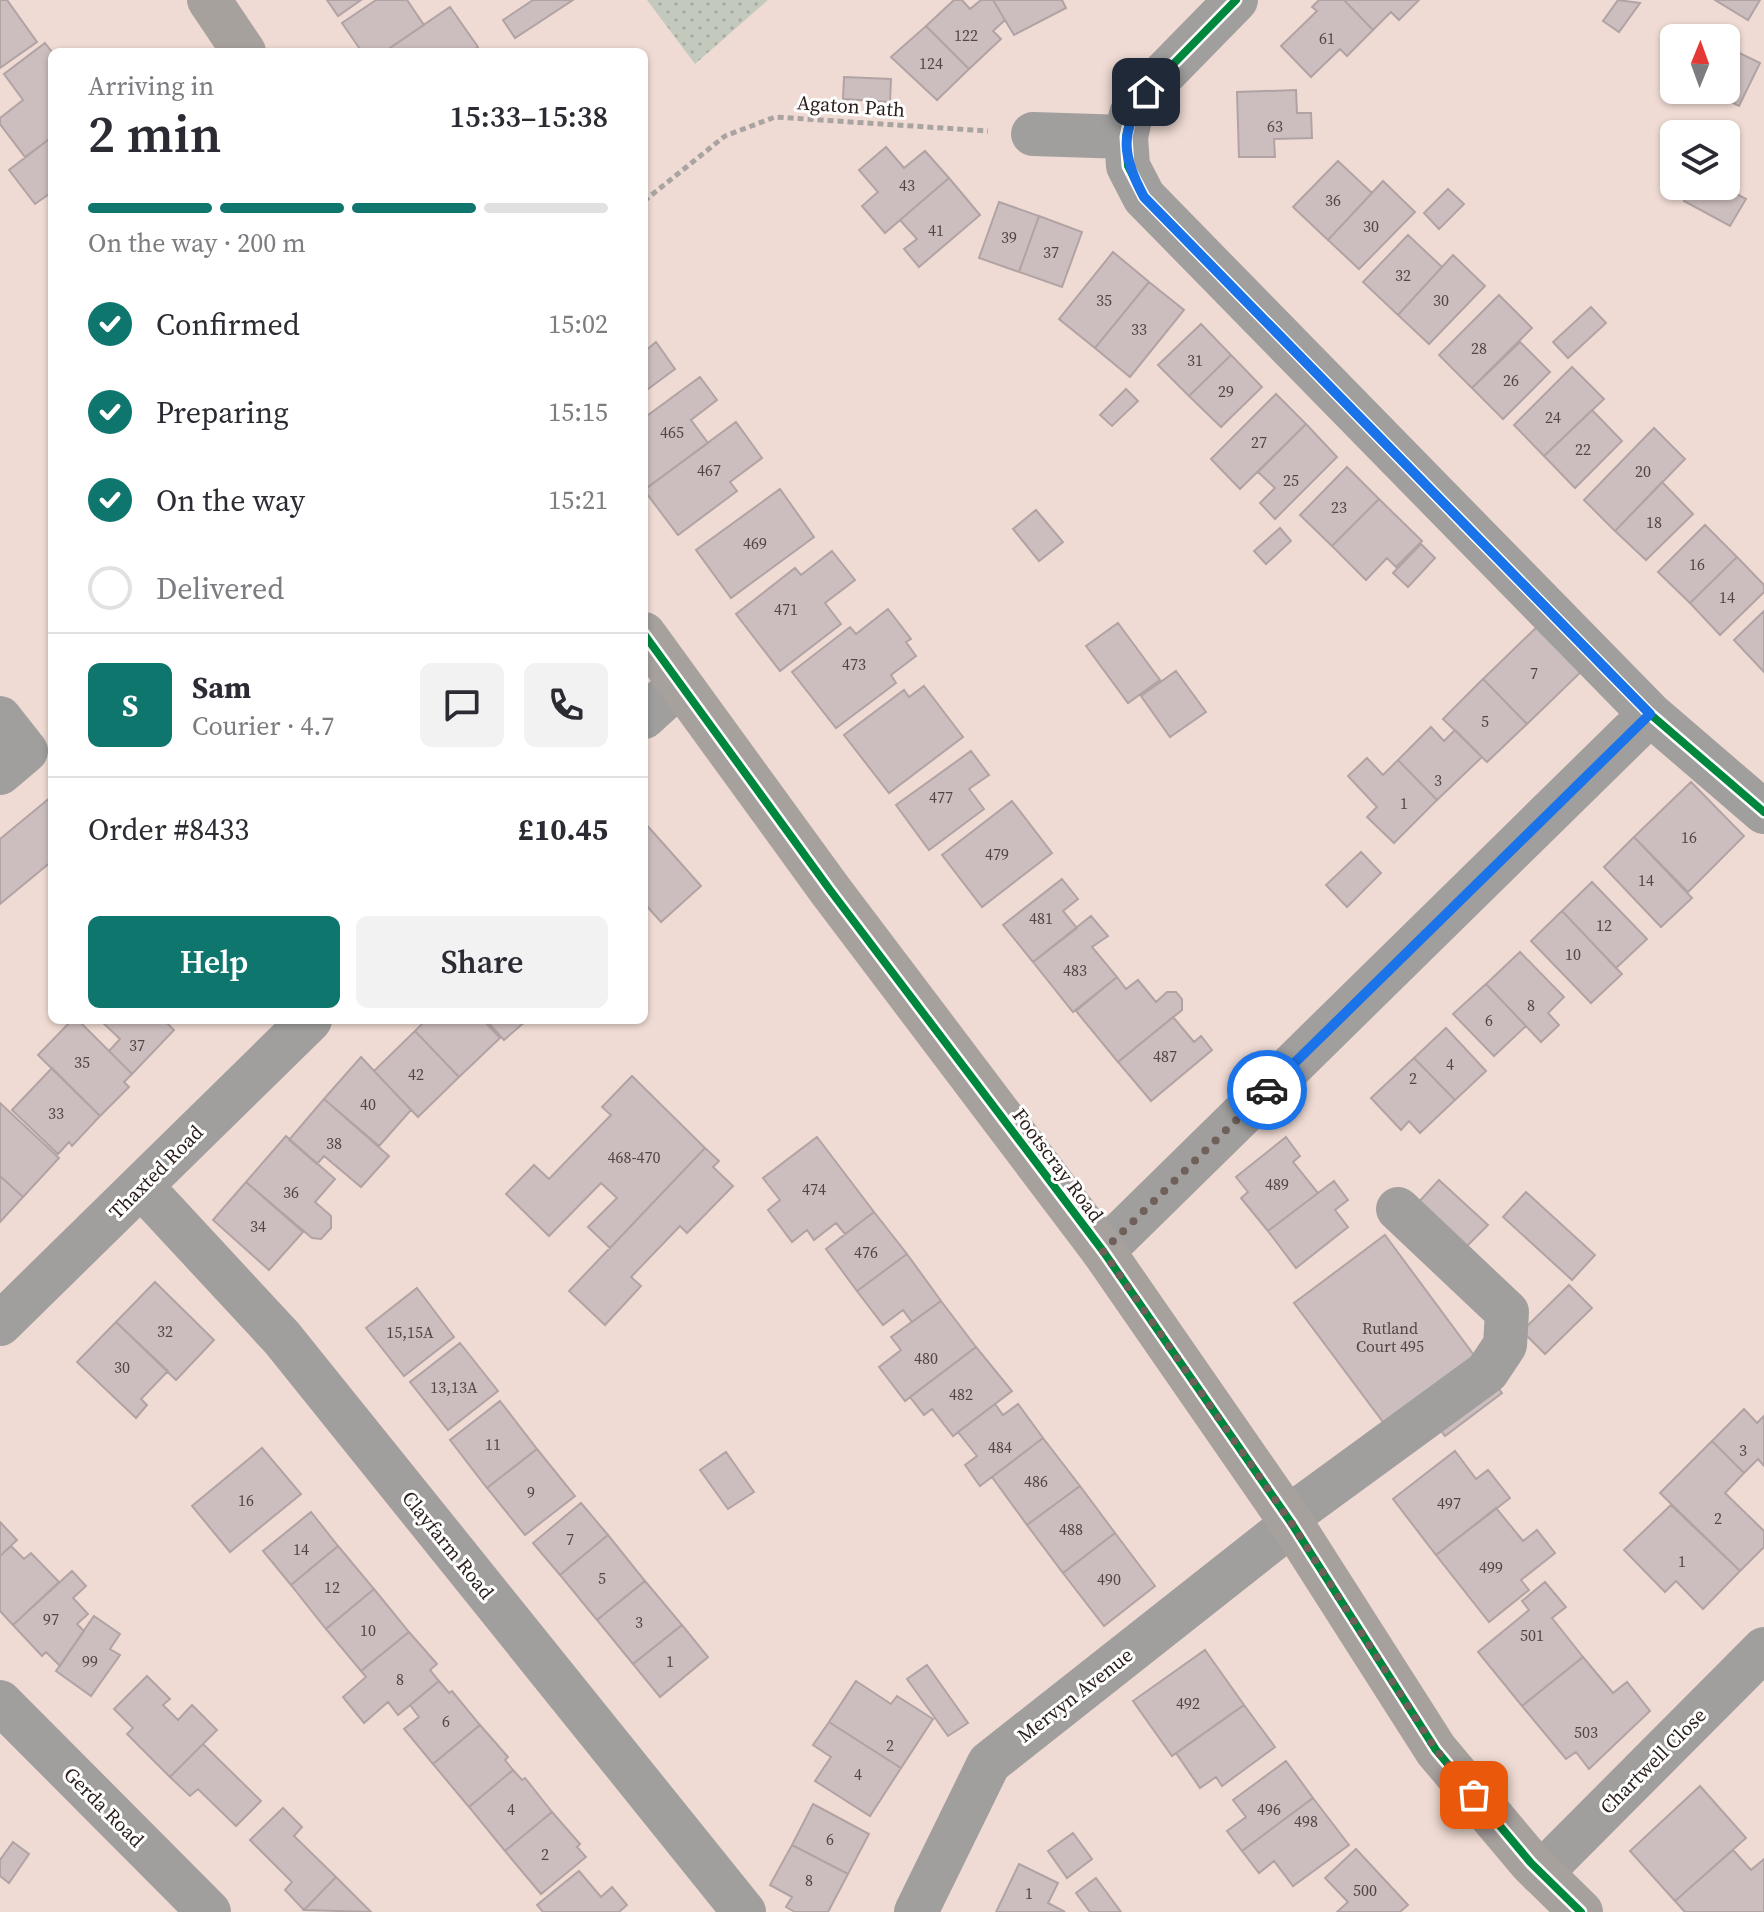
<!DOCTYPE html>
<meta charset="utf-8">
<style>
:root{--surface:#fff;--page:#f2f2f3;--text:#2b2b33;--muted:#7c7c81;--line:#e1e1e2;--accent:#0f766e}
body{margin:0;font-family:"Source Serif 4",serif;background:var(--page);color:var(--text);height:100vh;display:flex;flex-direction:column;font-size:30px;white-space:nowrap}
*{box-sizing:border-box;margin:0}
p{font-size:26px;color:var(--muted)}
.icon{flex:none;width:44px;height:44px;fill:none;stroke:currentColor;stroke-width:2;stroke-linecap:round;stroke-linejoin:round}
.map{position:relative;flex:1;overflow:hidden}
.side{position:absolute;left:48px;top:48px;width:600px;height:976px;display:flex;flex-direction:column;background:var(--surface);border-radius:12px;box-shadow:0 2px 6px #0004}
.side>*{flex:none}
.needle{width:52px;rotate:1deg}
.fabs{position:absolute;left:1660px;top:24px;display:grid;gap:16px}
.fabs a{display:grid;place-items:center;width:80px;height:80px;border-radius:12px;background:var(--surface);box-shadow:0 2px 6px #0004;font-size:40px}
.pin{position:absolute;display:grid;place-items:center;width:68px;height:68px;color:#fff;margin:-34px;border-radius:16px;box-shadow:0 4px 12px #0006}
.courier{position:absolute;display:grid;place-items:center;width:80px;height:80px;margin:-40px;border:6px solid #1a73e8;border-radius:50%;background:#fff;color:#222;box-shadow:0 2px 10px #0007}
.summary em{font-style:normal;font-weight:600}
.summary div{display:flex;flex-direction:column-reverse}
.summary{display:flex;align-items:center;justify-content:space-between;height:136px;padding:0 40px}
h1{font-size:52px;font-weight:600;line-height:60px}
.bar{display:grid;grid-template-columns:repeat(4,1fr);gap:12px 8px;align-content:center;height:96px;padding:0 40px}
.bar i{height:10px;border-radius:6px;background:var(--line)}
.bar .selected{background:var(--accent)}
.bar p{grid-column:span 4}
.line{display:flex;align-items:center;gap:20px;padding:0 40px;border-top:2px solid var(--line)}
.line div{flex:1}
.round{display:grid;place-items:center;flex:none;width:84px;height:84px;border-radius:12px;background:var(--page)}
ol{padding:0 40px;list-style:none}
li{display:flex;align-items:center;gap:24px;height:88px}
li p{margin-inline-start:auto}
li .icon{padding:8px;border-radius:50%;background:var(--accent);color:#fff;stroke-width:4}
li:last-child{color:var(--muted)}
li i{width:44px;height:44px;border:4px solid var(--line);border-radius:50%}
.primary-button{display:flex;gap:16px;margin-top:auto;padding:16px 40px}
.primary-button a{flex:1;height:92px;border-radius:12px;background:var(--accent);color:#fff;font-size:32px;font-weight:600;line-height:92px;text-align:center}
.primary-button a+a{background:var(--page);color:var(--text)}
.map>svg:first-child{display:block}
.park{fill:url(#park-dots)}
.building{fill:#ccbebf;stroke:#b1a3a4;stroke-width:2}
.lines{fill:none;stroke-linecap:round;stroke-linejoin:round}
.path{stroke:#a9a4a1;stroke-width:5;stroke-dasharray:6 4;stroke-linecap:butt}
.minor{stroke:#a09f9e;stroke-width:44}
.major{stroke:#a7a19e;stroke-width:44}
.cycleway-casing{stroke:#fff;stroke-width:13}
.cycleway{stroke:#00873e;stroke-width:8}
.done{stroke:#70605a;stroke-width:8;stroke-dasharray:0 14.4}
.route{stroke:#1a73e8;stroke-width:10}
.labels{text-anchor:middle;dominant-baseline:central;stroke-width:6;stroke-linejoin:round;paint-order:stroke}
.number-label{font-size:16px;fill:#534642}
.street-label{font-size:20px;fill:#2b1e19;stroke:#fff}
</style>
<div class="map">
<svg width="1764" height="1912" viewBox="0 0 1764 1912">
<defs>
<pattern id="park-dots" width="8" height="8" patternUnits="userSpaceOnUse" patternTransform="scale(2)"><rect width="8" height="8" fill="#c4c9be"/><path d="M2 2h.1M6 6h.1" fill="none" stroke="#a9aca3" stroke-width="1.8" stroke-linecap="round"/></pattern>
</defs>
<rect width="100%" height="100%" fill="#efdbd3"/>
<path class="park" d="M647,0h121l-73,64z"/>
<path class="building" d="M0,0h7l30,42 -37,26z
M327,0h34l-23,16z
M376,0h31l17,25 -40,27h-22l-20,-29z
M533,0h40l-58,38 -12,-18z
M954,0h8l8,9 11,-9h12l12,20 -12,11 8,8 -32,30 -43,-43z
M993,0h69l4,8 -52,27z
M1319,0h25l29,30 -26,26 -7,-7 -29,28 -30,-31 36,-35 -5,-4z
M1344,0h75l-20,20 -8,-8 -18,18z
M1618,0l22,3 -21,29 -16,-11z
M1715,0h45l-12,20z
M450,7l28,40 -8,5h-86z
M926,26l43,43 -32,31 -46,-43z
M45,43l7,9v85l-27,20 -25,-33v-6l23,-18 -19,-26z
M1727,47l33,16 -21,43 -32,-16h19z
M844,77l47,2 -1,23 -47,-3z
M1296,90l1,23h14l1,25 -38,1 1,18h-36l-2,-65z
M52,137v55l-17,12 -26,-34z
M886,147l18,21 21,-17 24,27 -64,55 -23,-27 16,-14 -19,-22z
M1338,161l34,32 -44,47 -35,-33z
M949,178l31,37 -61,52 -15,-18 13,-10 -17,-19z
M1383,181l32,31 -56,57 -31,-29z
M1693,186h29l24,13 -16,27 -46,-25z
M1448,189l16,15 -25,25 -15,-16z
M999,202l40,14 -20,56 -40,-14z
M1039,216l43,16 -20,55 -43,-15z
M1408,235l34,32 -44,48 -35,-33z
M1113,252l36,30 -54,66 -36,-29z
M1453,255l32,31 -56,58 -31,-29z
M1149,282l35,28 -54,67 -35,-29z
M1499,295l33,33 -60,60 -33,-33z
M1591,307l15,16 -38,35 -15,-16z
M1201,324l30,31 -42,41 -31,-31z
M656,342l19,27 -31,23v-40z
M1520,342l30,30 -47,47 -31,-31z
M1231,355l31,32 -41,40 -32,-31z
M1572,367l32,32 -60,57 -30,-31z
M700,377l17,23 -26,20 17,23 -64,47v-72z
M1126,389l12,12 -26,25 -12,-11z
M1276,394l30,30 -66,65 -29,-30z
M1592,410l30,31 -47,47 -31,-32z
M736,422l26,36 -32,24 7,9 -59,44 -34,-45z
M1306,424l31,33 -62,62 -15,-16 15,-15 -17,-16z
M1654,428l31,31 -70,72 -31,-31z
M1347,467l32,32 -47,47 -32,-31z
M1662,482l31,32 -47,46 -31,-29z
M780,489l34,48 -83,61 -35,-48z
M1379,499l43,42 -26,26 -9,-9 -21,22 -34,-34z
M1036,510l27,32 -24,19 -26,-32z
M1705,525l32,32 -47,46 -32,-31z
M1280,528l11,13 -25,23 -12,-13z
M1421,544l14,14 -27,29 -15,-14z
M832,551l23,29 -30,23 16,21 -61,47 -44,-57 59,-46 6,7z
M1737,557l27,28v7l-44,43 -30,-32z
M888,609l23,30 -5,3 10,14 -25,19 5,8 -60,45 -44,-56 58,-45 6,7z
M1764,611v61l-30,-32z
M1542,622l44,45 -59,57 -44,-45z
M1118,623l42,57 -32,23 -42,-57z
M1176,671l30,41 -36,25 -29,-41z
M1483,679l44,45 -40,38 -44,-43z
M924,686l39,51 -74,56 -45,-58 60,-45 5,7z
M1431,727l13,14 11,-11 27,27 -45,43 -39,-40z
M971,751l18,24 -20,14 15,20 -55,41 -33,-45z
M1367,758l16,17 15,-15 39,40 -43,43 -27,-26 10,-10 -29,-31z
M1691,782l53,54 -56,56 -54,-55z
M52,796v65l-52,43v-65z
M1012,801l40,52 -70,54 -40,-52z
M644,822l57,64 -40,36 -17,-19z
M1634,837l58,61 -31,29 -57,-60z
M1361,852l20,21 -34,34 -21,-22z
M1062,879l16,20 -15,12 14,17 -44,34 -30,-37z
M1592,882l55,57 -31,29 -54,-57z
M1562,911l60,63 -31,29 -60,-62z
M1091,916l17,20 -16,11 25,30 -44,35 -40,-50z
M1520,952l44,45 -16,16 11,12 -18,17 -55,-58z
M1117,977l9,12 12,-9 18,22 11,-10h9l6,7v11l-64,52 -42,-51z
M1486,984l40,42 -32,30 -41,-42z
M1173,1017l21,25 7,-6 11,14 -61,51 -33,-39z
M72,1020h6l54,54 -8,8 5,5 -29,29 -62,-61z
M100,1020h64l10,10 -42,44 -23,-23 11,-12z
M426,1020h57l17,18 -41,39 -44,-46z
M486,1020h41l-23,20z
M1446,1028l40,43 -31,29 -41,-42z
M415,1031l44,46 -41,40 -44,-46z
M361,1057l50,53 -32,36 -55,-47z
M1414,1058l41,42 -35,33 -11,-12 -8,9 -30,-32z
M52,1068l48,48 -28,30 -3,-4 -11,12 -46,-44z
M632,1076l73,72 -95,100 -22,-21 29,-29 -16,-15 -52,53 -43,-42 28,-29 15,14 62,-64 -9,-8z
M324,1099l65,57 -28,31 -37,-31 -7,8 -28,-24z
M0,1103l59,55 -36,39 -23,-21z
M286,1136l49,43 -20,23 16,14v12l-10,11 -9,-1 -66,-56z
M817,1137l57,75 -29,22 -9,-11 -22,17 -7,-10 -15,12 -24,-32 12,-10 -17,-22z
M1286,1137l14,19 -7,6 25,31 -50,38 -27,-33 7,-6 -12,-15z
M705,1148l14,13 -6,6 20,19 -46,47 -7,-7 -49,51 10,9 -36,39 -36,-34z
M0,1176l23,21 -23,25z
M1439,1180l49,45 -23,23 -48,-44z
M1334,1181l14,19 -13,10 13,17 -52,41 -28,-37z
M246,1182l57,50 -34,38 -56,-50z
M1526,1192l69,63 -23,25 -69,-63z
M874,1212l33,42 -50,37 -31,-42z
M1385,1235l117,158 -57,43 -23,-31 -33,25 -95,-127z
M907,1254l34,47 -29,21 -9,-12 -20,15 -26,-34z
M155,1282l59,58 -38,40 -60,-58z
M1569,1285l23,23 -47,46 -23,-23z
M417,1288l37,49 -50,39 -38,-48z
M941,1301l35,46 -71,54 -26,-34 22,-17 -10,-13z
M116,1322l52,49 -27,28 6,6 -11,13 -59,-56z
M460,1343l38,48 -50,39 -38,-48z
M976,1347l36,44 -59,45 -21,-27 -8,6 -14,-18z
M500,1401l37,48 -50,39 -37,-48z
M995,1404l8,11 15,-11 25,34 -63,48 -15,-21 12,-9 -19,-24z
M1744,1409l13,14 7,-7v50l-6,-7 -14,14 -32,-32z
M1043,1438l37,48 -53,39 -35,-48z
M1712,1441l32,32 -19,20 39,38v16l-24,24 -80,-78z
M262,1448l39,46 -71,58 -38,-46z
M537,1449l38,47 -50,39 -38,-47z
M1455,1451l21,28 12,-9 22,28 -74,57 -43,-56z
M726,1452l28,40 -26,17 -28,-39z
M1080,1486l35,47 -52,40 -36,-48z
M581,1503l27,32 -48,40 -27,-32z
M1671,1505l69,66 -37,38 -27,-28 -11,11 -41,-42z
M1496,1508l27,33 14,-11 18,23 -34,27 8,10 -40,32 -53,-67z
M311,1512l27,34 -47,39 -28,-34z
M0,1522l17,18 -17,16z
M1115,1533l40,53 -51,40 -41,-53z
M608,1535l37,46 -48,39 -37,-45z
M11,1546l13,13 7,-6 28,29 -46,43 -13,-14v-55z
M338,1546l36,43 -48,40 -35,-44z
M72,1571l14,15 -13,12 15,16 -11,10 7,7 -24,35 -14,-14 -4,4 -29,-31z
M645,1581l37,44 -49,39 -36,-44z
M1545,1582l21,25 -14,11 31,39 -61,49 -44,-54 51,-42 -7,-9z
M374,1589l35,43 -48,39 -35,-42z
M94,1616l26,18 -10,15 10,6 -29,41 -35,-25z
M682,1625l26,32 -48,40 -27,-33z
M409,1632l28,32 -7,6 9,11 -41,34 -10,-13 -24,21 -21,-26 23,-20 -5,-6z
M1205,1650l39,55 -72,51 -39,-55z
M1583,1657l30,36 14,-11 23,29 -61,58 -13,-17 -10,7 -44,-53z
M927,1665l41,58 -20,13 -41,-57z
M147,1676l23,23 -7,6 15,15 14,-15 25,25 -47,47 -43,-43 6,-6 -19,-19z
M439,1681l10,12 3,-2 28,34 -47,39 -29,-35 15,-12 -9,-12z
M856,1681l35,23 6,-8 36,23 -32,49 -72,-46z
M1244,1705l31,42 -53,39 -6,-9 -16,11 -24,-35z
M829,1722l72,46 -31,48 -55,-35 16,-24 -18,-12z
M480,1725l28,32 -3,3 8,10 -44,37 -36,-43z
M203,1744l58,57 -25,25 -38,-37 -8,7 -20,-19z
M1286,1761l27,37 -71,53 -15,-20 19,-14 -13,-17z
M513,1770l9,10 3,-2 27,34 -47,39 -36,-44z
M1700,1786l46,52 -71,63 -45,-50z
M1313,1798l36,47 -56,41 -19,-25 -15,12 -17,-22z
M813,1804l56,30 -21,40 -56,-29z
M283,1808l19,19 -8,9 42,41 -32,33 -19,-20 7,-8 -42,-42z
M552,1812l28,32 -3,3 9,10 -45,37 -36,-43z
M1073,1833l19,26 -25,19 -19,-27z
M13,1842l16,12 -20,29 -9,-7v-16z
M792,1845l56,29 -20,38h-33l-9,-5 6,-10 -22,-12z
M1356,1849l52,56 -8,7h-63l11,-10 -23,-24z
M1733,1850l18,20 13,-11v53h-79l-10,-11z
M1019,1864l39,19 -10,20 17,9h-69z
M579,1871l22,26 11,-10 15,18 -8,7h-76l-6,-7z
M336,1877l35,35 -67,-2z
M1096,1878l25,34h-31l-14,-19z"/>
<g class="lines">
<path class="path" d="M644,201l81,-65 50,-19 213,14"/>
<path class="minor" d="M1236,0l-90,92 -15,22 -5,23 2,29 16,31 506,517 114,98
M1033,134l93,3
M644,717l35,-32
M0,718l26,33 -26,22
M142,1187l140,151 462,574
M1103,1251l547,-537
M0,1324l310,-304
M1287,1518l200,-146 18,-27 2,-33 -109,-103
M0,1702l209,210
M1541,1873l223,-224
M916,1912l73,-149 303,-239"/>
<path class="major" d="M209,0l35,52
M644,634l186,256 273,361 189,273 144,226 95,113 50,49"/>
<defs>
<path id="cycleway" d="M1236,0l-90,92 -15,22 -5,23 2,29 16,31 506,517 114,98
M644,634l186,256 273,361 189,273 144,226 95,113 50,49"/>
</defs>
<use href="#cycleway" class="cycleway-casing"/>
<use href="#cycleway" class="cycleway"/>
</g>
<g class="lines">
<path class="done" d="M1267,1090l-164,161 189,273 144,226 38,45"/>
<path class="route" d="M1146,92c-27,41 -24,64 -2,105l506,517 -383,376"/>
</g>
<g class="labels">
<g class="number-label">
<text x="966" y="35">122</text>
<text x="1327" y="38">61</text>
<text x="931" y="63">124</text>
<text x="1275" y="126">63</text>
<text x="907" y="185">43</text>
<text x="1333" y="200">36</text>
<text x="1371" y="226">30</text>
<text x="936" y="230">41</text>
<text x="1009" y="237">39</text>
<text x="1051" y="252">37</text>
<text x="1403" y="275">32</text>
<text x="1104" y="300">35</text>
<text x="1441" y="300">30</text>
<text x="1139" y="329">33</text>
<text x="1479" y="348">28</text>
<text x="1195" y="360">31</text>
<text x="1511" y="380">26</text>
<text x="1226" y="391">29</text>
<text x="1553" y="417">24</text>
<text x="672" y="432">465</text>
<text x="1259" y="442">27</text>
<text x="1583" y="449">22</text>
<text x="709" y="470">467</text>
<text x="1643" y="471">20</text>
<text x="1291" y="480">25</text>
<text x="1339" y="507">23</text>
<text x="1654" y="522">18</text>
<text x="755" y="543">469</text>
<text x="1697" y="564">16</text>
<text x="1727" y="597">14</text>
<text x="786" y="609">471</text>
<text x="854" y="664">473</text>
<text x="1534" y="673">7</text>
<text x="1485" y="721">5</text>
<text x="1438" y="780">3</text>
<text x="941" y="797">477</text>
<text x="1404" y="803">1</text>
<text x="1689" y="837">16</text>
<text x="997" y="854">479</text>
<text x="1646" y="880">14</text>
<text x="1041" y="918">481</text>
<text x="1604" y="925">12</text>
<text x="1573" y="954">10</text>
<text x="1075" y="970">483</text>
<text x="1531" y="1005">8</text>
<text x="1489" y="1020">6</text>
<text x="137" y="1045">37</text>
<text x="1165" y="1056">487</text>
<text x="82" y="1062">35</text>
<text x="1450" y="1064">4</text>
<text x="416" y="1074">42</text>
<text x="1413" y="1078">2</text>
<text x="368" y="1104">40</text>
<text x="56" y="1113">33</text>
<text x="334" y="1143">38</text>
<text x="634" y="1157">468-470</text>
<text x="1277" y="1184">489</text>
<text x="814" y="1189">474</text>
<text x="291" y="1192">36</text>
<text x="258" y="1226">34</text>
<text x="866" y="1252">476</text>
<text x="1390" y="1328">Rutland<tspan x="1390" dy="18">Court 495</tspan></text>
<text x="165" y="1331">32</text>
<text x="410" y="1332">15,15A</text>
<text x="926" y="1358">480</text>
<text x="122" y="1367">30</text>
<text x="454" y="1387">13,13A</text>
<text x="961" y="1394">482</text>
<text x="493" y="1444">11</text>
<text x="1000" y="1447">484</text>
<text x="1743" y="1450">3</text>
<text x="1036" y="1481">486</text>
<text x="531" y="1492">9</text>
<text x="246" y="1500">16</text>
<text x="1449" y="1503">497</text>
<text x="1718" y="1518">2</text>
<text x="1071" y="1529">488</text>
<text x="570" y="1539">7</text>
<text x="301" y="1549">14</text>
<text x="1682" y="1561">1</text>
<text x="1491" y="1567">499</text>
<text x="602" y="1578">5</text>
<text x="1109" y="1579">490</text>
<text x="332" y="1587">12</text>
<text x="51" y="1619">97</text>
<text x="639" y="1622">3</text>
<text x="368" y="1630">10</text>
<text x="1532" y="1635">501</text>
<text x="90" y="1661">99</text>
<text x="670" y="1661">1</text>
<text x="400" y="1679">8</text>
<text x="1188" y="1703">492</text>
<text x="446" y="1721">6</text>
<text x="1586" y="1732">503</text>
<text x="890" y="1745">2</text>
<text x="858" y="1774">4</text>
<text x="511" y="1809">4</text>
<text x="1269" y="1809">496</text>
<text x="1306" y="1821">498</text>
<text x="830" y="1839">6</text>
<text x="545" y="1854">2</text>
<text x="809" y="1880">8</text>
<text x="1365" y="1890">500</text>
<text x="1029" y="1893">1</text>
</g>
<g class="street-label">
<text transform="translate(851 106) rotate(4)">Agaton Path</text>
<text transform="translate(1058 1165) rotate(53)">Footscray Road</text>
<text transform="translate(156 1172) rotate(-45)">Thaxted Road</text>
<text transform="translate(448 1545) rotate(51)">Clayfarm Road</text>
<text transform="translate(1075 1695) rotate(-38)">Mervyn Avenue</text>
<text transform="translate(1653 1761) rotate(-45)">Chartwell Close</text>
<text transform="translate(104 1807) rotate(45)">Gerda Road</text>
</g>
</g>
</svg>
<div class="fabs">
<a><svg class="needle" viewBox="-14 -14 28 28"><path d="M0-13l5 13h-10z" fill="#e53935"/><path d="M0 13l5-13h-10z" fill="#7c7c81"/></svg></a>
<a><svg class="icon" aria-label="layers" viewBox="0 0 24 24"><path d="M12 4l9 5-9 5-9-5zM3 14l9 5 9-5"/></svg></a>
</div>
<div class="pin" style="left:1474px;top:1795px;background:#ea580c"><svg class="icon" aria-label="bag" viewBox="0 0 24 24"><path d="M5 8h14l-1 12H6zM9 8a3 3 0 0 1 6 0"/></svg></div>
<div class="pin" style="left:1146px;top:92px;background:#1f2937"><svg class="icon" aria-label="home" viewBox="0 0 24 24"><path d="M3 11l9-7 9 7M6 9v11h12V9"/></svg></div>
<div class="courier" style="left:1267px;top:1090px"><svg class="icon" aria-label="car" viewBox="0 0 24 24"><path d="M5 17H2v-5l4-1 3-4h7l3 4 3 1v5h-3M9 17h6M6 11h13"/><circle cx="7" cy="17" r="2"/><circle cx="17" cy="17" r="2"/></svg></div>
<section class="side">
<div class="summary"><div><h1>2 min</h1><p>Arriving in</p></div><em>15:33–15:38</em></div>
<div class="bar"><i class="selected"></i><i class="selected"></i><i class="selected"></i><i></i><p>On the way · 200 m</p></div>
<ol>
<li><svg class="icon" aria-label="check" viewBox="0 0 24 24"><path d="M5 12l5 5 9-10"/></svg>Confirmed<p>15:02</p></li>
<li><svg class="icon" aria-label="check" viewBox="0 0 24 24"><path d="M5 12l5 5 9-10"/></svg>Preparing<p>15:15</p></li>
<li><svg class="icon" aria-label="check" viewBox="0 0 24 24"><path d="M5 12l5 5 9-10"/></svg>On the way<p>15:21</p></li>
<li><i></i>Delivered</li>
</ol>
<div class="line" style="height:144px"><b class="round" style="background:var(--accent);color:#fff">S</b><div><b>Sam</b><p>Courier · 4.7</p></div><a class="round"><svg class="icon" aria-label="chat" viewBox="0 0 24 24"><path d="M4 5h16v11H9l-5 4z"/></svg></a><a class="round"><svg class="icon" aria-label="phone" viewBox="0 0 24 24"><path d="M5 4h4l2 5-3 2q2 4 5 5l2-3 5 2v4C11 20 4 13 5 4z"/></svg></a></div>
<div class="line" style="height:104px"><div>Order #8433</div><b>£10.45</b></div>
<div class="primary-button"><a>Help</a><a>Share</a></div>
</section>
</div>
